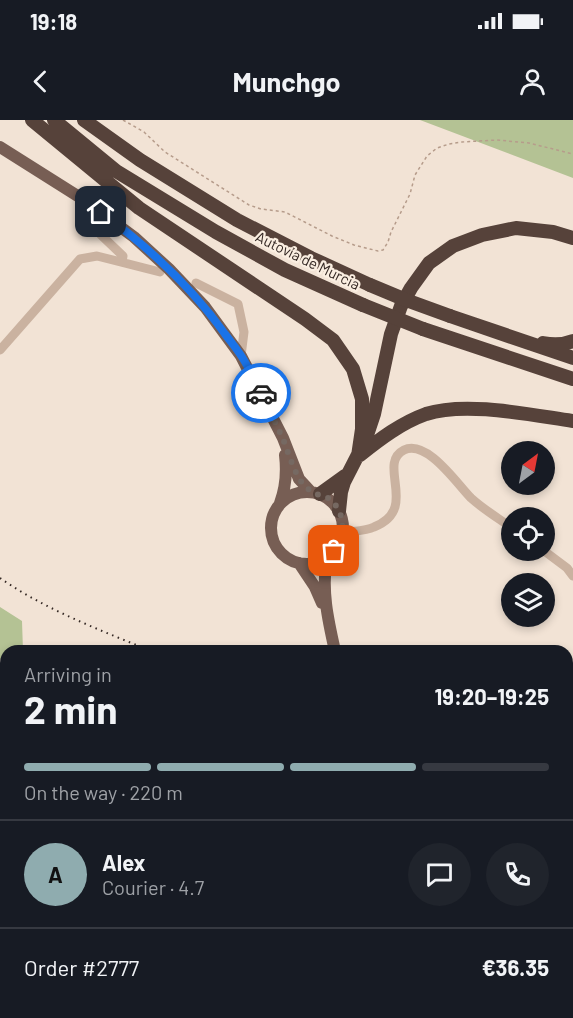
<!DOCTYPE html>
<meta charset="utf-8">
<style>
:root{--surface:#171b24;--page:#20242c;--text:#f1f3f6;--muted:#9ea1a6;--line:#363941;--accent:#8facaf}
body{margin:0;font-family:Barlow,sans-serif;background:var(--page);color:var(--text);height:100vh;display:flex;flex-direction:column;font-size:22px;white-space:nowrap}
*{box-sizing:border-box;margin:0}
p{font-size:20px;color:var(--muted)}
.icon{flex:none;width:33px;height:33px;fill:none;stroke:currentColor;stroke-width:2;stroke-linecap:round;stroke-linejoin:round}
.map{position:relative;flex:1;overflow:hidden}
.sheet{position:absolute;left:0px;top:525px;width:573px;height:374px;display:flex;flex-direction:column;background:var(--surface);border-radius:18px 18px 0 0;box-shadow:0 3px 9px #0003}
.sheet>*{flex:none}
.needle{width:39px;rotate:32deg}
.buttons{position:absolute;left:501px;top:321px;display:grid;gap:12px}
.buttons a{display:grid;place-items:center;width:54px;height:54px;border-radius:50%;background:var(--surface);box-shadow:0 3px 9px #0003;font-size:30px}
.pin{position:absolute;display:grid;place-items:center;width:51px;height:51px;color:#fff;margin:-26px;border-radius:12px;box-shadow:0 3px 9px #0006}
.courier{position:absolute;display:grid;place-items:center;width:60px;height:60px;margin:-30px;border:4px solid #1a73e8;border-radius:50%;background:#fff;color:#222;box-shadow:0 2px 8px #0007}
.summary em{font-style:normal;font-weight:700}
.summary div{display:flex;flex-direction:column-reverse}
.summary{display:flex;align-items:center;justify-content:space-between;height:102px;padding:0 24px}
h1{font-size:39px;font-weight:700;line-height:45px}
.bar{display:grid;grid-template-columns:repeat(4,1fr);gap:9px 6px;align-content:center;height:72px;padding:0 24px}
.bar i{height:8px;border-radius:4px;background:var(--line)}
.bar .on{background:var(--accent)}
.bar p{grid-column:span 4}
.line{display:flex;align-items:center;gap:15px;padding:0 24px;border-top:2px solid var(--line)}
.line div{flex:1}
.round{display:grid;place-items:center;flex:none;width:63px;height:63px;border-radius:32px;background:var(--page)}
.status{display:flex;justify-content:space-between;align-items:center;height:42px;padding:0 30px;background:var(--surface);direction:ltr}
.status svg{height:16px;fill:currentColor}
header{display:flex;justify-content:space-between;align-items:center;height:78px;padding:0 24px;background:var(--surface);font-size:27px;font-weight:700}
.map>svg:first-child{display:block}
.green{fill:#b4c294}
.building{fill:#cf5636}
.lines{fill:none;stroke-linecap:round;stroke-linejoin:round}
.path{stroke:#b69c8b;stroke-width:1.5;stroke-dasharray:3 3;stroke-linecap:butt}
.minor{stroke:#cab2a0;stroke-width:9}
.major{stroke:#775e54;stroke-width:12}
.highway{stroke:#56423a;stroke-width:14}
.rail{stroke:#342824;stroke-width:2;stroke-dasharray:1.5 4.5;stroke-linecap:butt}
.highway-bridge{stroke:#56423a;stroke-width:14}
.done{stroke:#766962;stroke-width:6;stroke-dasharray:0 10.8}
.route{stroke:#1a73e8;stroke-width:8}
.labels{text-anchor:middle;dominant-baseline:central;stroke-width:4.5;stroke-linejoin:round;paint-order:stroke}
.street-label{font-size:15px;fill:#342824;stroke:#faeee1}
</style>
<div class="status"><b>19:18</b><svg viewBox="0 0 49 12"><path d="M0 12V9h3v3zM5 12V6h3v6zM10 12V3h3v9zM15 12V0h3v12zM26 1h20v11H26zM47 4h2v5h-2z"/></svg></div>
<header><svg class="icon" aria-label="back" viewBox="0 0 24 24"><path d="M15 5l-7 7 7 7"/></svg>Munchgo<svg class="icon" aria-label="person" viewBox="0 0 24 24"><circle cx="12" cy="8" r="4"/><path d="M4 21q1-7 8-7t8 7"/></svg></header>
<div class="map">
<svg width="573" height="898" viewBox="0 0 573 898">
<rect width="100%" height="100%" fill="#f2e3d5"/>
<path class="green" d="M420,0h153v58z
M0,487l22,14 1,30h-17v12l-6,-4z"/>
<path class="building" d="M567,823h6v54l-6,-1z"/>
<g class="lines">
<path class="path" d="M123,0l21,12 21,20 84,53 12,4 24,3 47,24 22,9 24,6 5,-1 5,-8 3,-10 19,-38 5,-19 12,-19 10,-8 12,-4 13,-2 35,-2 32,3 44,11"/>
<path class="minor" d="M85,82l16,33 22,21 -1,6
M196,163l42,21 6,28 -3,24
M0,230l80,-91 17,-3 63,16
M343,413c10,-2 22,-2 31,-6 46,-18 2,-63 30,-77 23,-11 53,34 67,48 12,11 27,20 41,30
M543,430l24,18 6,8
M0,548l6,4
M0,582h6
M0,636h6
M0,691h6
M0,744h6
M0,795h6
M567,800h6
M567,809h6
M0,815l6,-1
M0,872h6
M282,892l2,6
M509,892l3,6"/>
<path class="major" d="M0,27l84,53 50,37 35,32 36,38 36,49 42,82 16,41 12,13
M271 408a36 36 0 1 1 72 0a36 36 0 1 1-72 0Z
M280,383c6,-16 7,-31 5,-48
M327,438c-6,31 1,62 8,93
M299,443l16,24 7,16
M413,892l2,6"/>
<path class="highway" d="M32,0l107,88 166,111 28,21 20,29 9,30v30l-4,27
M54,0l62,51 100,61 69,38 78,35
M84,0l56,40 97,60 74,38 59,27
M450,196l123,42
M423,209l150,50
M543,223c10,2 20,2 30,-2
M360,335c20,-16 41,-32 66,-41 40,-13 105,1 147,7
M320,374l25,-18
M339,391l2,-19 3,-10 21,-41 9,-27 17,-80 10,-28 10,-18 18,-25 24,-17 29,-11 34,-7 37,4 20,6"/>
<path class="rail" d="M0,458c46,32 100,52 151,73
M567,651l6,2"/>
<path class="highway-bridge" d="M370,165l36,15 44,16
M363,185l60,24"/>
</g>
<g class="lines">
<path class="done" d="M261,273c7,15 15,31 22,46 5,13 9,27 16,39 2,4 8,11 12,13 5,4 11,4 17,7 18,13 18,36 6,53"/>
<path class="route" d="M101,92c47,35 90,74 124,122 6,8 12,15 17,23 7,11 13,24 19,36"/>
</g>
<g class="labels">
<g class="street-label">
<text transform="translate(308 140) rotate(26)">Autovía de Murcia</text>
</g>
</g>
</svg>
<div class="buttons">
<a><svg class="needle" viewBox="-14 -14 28 28"><path d="M0-13l5 13h-10z" fill="#e53935"/><path d="M0 13l5-13h-10z" fill="#9ea1a6"/></svg></a>
<a><svg class="icon" aria-label="locate" viewBox="0 0 24 24"><circle cx="12" cy="12" r="6"/><path d="M12 2v4M12 18v4M2 12h4M18 12h4"/></svg></a>
<a><svg class="icon" aria-label="layers" viewBox="0 0 24 24"><path d="M12 4l9 5-9 5-9-5zM3 14l9 5 9-5"/></svg></a>
</div>
<div class="pin" style="left:334px;top:431px;background:#ea580c"><svg class="icon" aria-label="bag" viewBox="0 0 24 24"><path d="M5 8h14l-1 12H6zM9 8a3 3 0 0 1 6 0"/></svg></div>
<div class="pin" style="left:101px;top:92px;background:#1f2937"><svg class="icon" aria-label="home" viewBox="0 0 24 24"><path d="M3 11l9-7 9 7M6 9v11h12V9"/></svg></div>
<div class="courier" style="left:261px;top:273px"><svg class="icon" aria-label="car" viewBox="0 0 24 24"><path d="M5 17H2v-5l4-1 3-4h7l3 4 3 1v5h-3M9 17h6M6 11h13"/><circle cx="7" cy="17" r="2"/><circle cx="17" cy="17" r="2"/></svg></div>
<section class="sheet">
<div class="summary"><div><h1>2 min</h1><p>Arriving in</p></div><em>19:20–19:25</em></div>
<div class="bar"><i class="on"></i><i class="on"></i><i class="on"></i><i></i><p>On the way · 220 m</p></div>
<div class="line" style="height:108px"><b class="round" style="background:var(--accent);color:#111">A</b><div><b>Alex</b><p>Courier · 4.7</p></div><a class="round"><svg class="icon" aria-label="chat" viewBox="0 0 24 24"><path d="M4 5h16v11H9l-5 4z"/></svg></a><a class="round"><svg class="icon" aria-label="phone" viewBox="0 0 24 24"><path d="M5 4h4l2 5-3 2q2 4 5 5l2-3 5 2v4C11 20 4 13 5 4z"/></svg></a></div>
<div class="line" style="height:78px"><div>Order #2777</div><b>€36.35</b></div>
</section>
</div>
